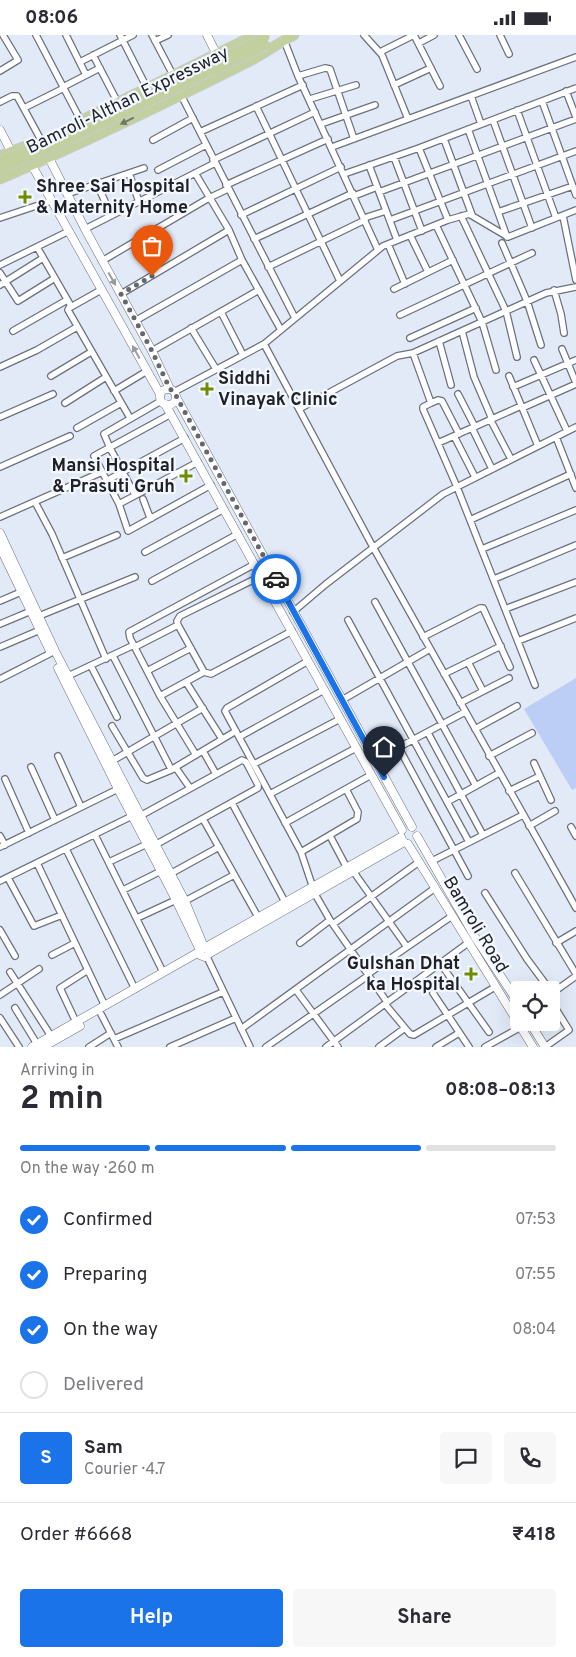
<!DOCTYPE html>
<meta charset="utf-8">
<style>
:root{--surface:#fff;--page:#f7f7f7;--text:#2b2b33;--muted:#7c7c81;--line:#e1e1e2;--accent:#1a73e8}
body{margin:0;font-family:Overpass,sans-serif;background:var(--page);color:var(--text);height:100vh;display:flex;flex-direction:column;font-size:19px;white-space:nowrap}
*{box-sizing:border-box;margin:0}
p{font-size:16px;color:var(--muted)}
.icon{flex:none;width:28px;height:28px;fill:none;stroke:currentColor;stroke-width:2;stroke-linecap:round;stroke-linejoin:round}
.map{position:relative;height:1012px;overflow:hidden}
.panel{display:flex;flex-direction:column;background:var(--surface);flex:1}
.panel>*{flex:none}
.tools{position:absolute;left:510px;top:946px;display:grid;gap:10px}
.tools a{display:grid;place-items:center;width:50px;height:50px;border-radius:5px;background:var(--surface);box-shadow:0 5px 20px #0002;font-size:25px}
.pin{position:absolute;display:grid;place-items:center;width:42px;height:42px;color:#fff;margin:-51px -21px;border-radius:50% 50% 50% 0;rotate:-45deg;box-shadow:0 0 5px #0007}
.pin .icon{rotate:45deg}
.courier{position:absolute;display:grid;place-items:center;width:50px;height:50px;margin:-25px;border:4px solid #1a73e8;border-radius:50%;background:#fff;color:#222;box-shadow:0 1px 6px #0007}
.headline em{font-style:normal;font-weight:700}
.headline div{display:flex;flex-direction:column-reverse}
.headline{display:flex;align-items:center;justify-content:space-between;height:85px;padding:0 20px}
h1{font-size:32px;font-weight:700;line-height:38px}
.bar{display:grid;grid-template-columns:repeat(4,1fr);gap:8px 5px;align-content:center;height:60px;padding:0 20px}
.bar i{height:6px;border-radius:4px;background:var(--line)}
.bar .on{background:var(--accent)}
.bar p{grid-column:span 4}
.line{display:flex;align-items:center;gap:12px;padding:0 20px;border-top:1px solid var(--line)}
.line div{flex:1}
.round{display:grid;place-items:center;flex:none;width:52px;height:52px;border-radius:5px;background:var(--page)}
ol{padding:0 20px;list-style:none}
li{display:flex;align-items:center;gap:15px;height:55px}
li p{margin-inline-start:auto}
li .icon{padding:5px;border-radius:50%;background:var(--accent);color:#fff;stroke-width:4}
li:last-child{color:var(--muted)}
li i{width:28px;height:28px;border:2px solid var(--line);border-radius:50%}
.primary-button{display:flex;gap:10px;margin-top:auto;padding:10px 20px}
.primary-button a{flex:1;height:58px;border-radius:5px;background:var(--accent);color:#fff;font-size:20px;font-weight:700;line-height:58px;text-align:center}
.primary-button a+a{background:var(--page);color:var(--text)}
.status{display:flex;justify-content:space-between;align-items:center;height:35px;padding:0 25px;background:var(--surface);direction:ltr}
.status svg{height:14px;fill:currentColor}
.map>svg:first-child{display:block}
.green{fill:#bccef5}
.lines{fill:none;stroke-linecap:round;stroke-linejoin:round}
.street-casing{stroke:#6c717d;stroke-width:8}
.secondary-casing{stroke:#6c717d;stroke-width:9}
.primary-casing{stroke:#c9cacb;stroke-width:11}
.street{stroke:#fff;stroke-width:5.5}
.secondary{stroke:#fff;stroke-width:8}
.primary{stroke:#c2d0a0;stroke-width:9}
.primary-bridge-casing{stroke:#c9cacb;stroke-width:11;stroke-linecap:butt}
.primary-bridge{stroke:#c2d0a0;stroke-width:9}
.oneway{fill:#707863}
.oneway2{fill:#9a9b9d}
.done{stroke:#64676f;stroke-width:5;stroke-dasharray:0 9}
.route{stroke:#1a73e8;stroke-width:6}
.poi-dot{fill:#718b00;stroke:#f3f7ff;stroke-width:2}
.labels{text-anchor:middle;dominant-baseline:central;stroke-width:4.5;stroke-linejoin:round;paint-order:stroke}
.street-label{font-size:18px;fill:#1f2126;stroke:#f3f7ff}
.poi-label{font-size:18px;font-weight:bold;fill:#1f2126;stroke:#f3f7ff;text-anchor:start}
</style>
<div class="status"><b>08:06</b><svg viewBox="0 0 49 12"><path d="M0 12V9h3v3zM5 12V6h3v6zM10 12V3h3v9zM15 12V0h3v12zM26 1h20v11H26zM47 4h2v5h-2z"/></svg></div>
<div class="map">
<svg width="576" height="1012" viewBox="0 0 576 1012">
<rect width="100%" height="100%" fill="#e3eaf7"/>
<path class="green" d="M576,643v110l-4,2 -48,-81z"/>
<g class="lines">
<defs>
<path id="street" d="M36,0l45,86
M66,0l20,40
M120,0l28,55
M152,0l21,40
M364,0l18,20 26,64
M414,0l26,51
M459,0l18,34
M500,0l9,19
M284,5l14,36 80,174
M155,6l13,-6
M419,8l15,-8
M380,17l34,-17
M93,20l25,48
M80,27l53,-27
M0,36l18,-11 -15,-25
M298,41l27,-8 5,1 24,70
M394,50l37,-17
M63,52l37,-19
M576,53l-157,60 29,72 21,-6 39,23 68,-27
M566,56l10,26
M181,60l114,223
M471,61l10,28
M310,64l46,-14
M542,66l34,94
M0,67l12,-6h5l24,44
M256,71l84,175
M24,73l40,-20
M517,75l39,108
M493,85l39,108
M321,89l54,-19
M468,94l39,108
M200,97l103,-47
M444,104l28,76
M153,105l40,-22
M332,112l244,-90
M394,122l28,74
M213,125l102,-48
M369,130l28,75
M158,135l48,-25
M129,138l10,29
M195,138l34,57 13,30 39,70
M344,139l75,-26
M97,149l10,22
M226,150l102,-46
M379,157l197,-73
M67,159l77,-26
M354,161l23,-9
M498,177l75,-26
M241,180l100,-48
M461,181l45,95 11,46
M563,181l13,64
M0,183l51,-17
M364,183l22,-7
M390,185l186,-69
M436,190l46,97 14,48
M85,194l130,-66
M410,200l18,37
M254,204l99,-46
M502,208l25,58 14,44
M388,209l17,40
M37,212l34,59
M102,226l107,-63 19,-9
M0,230l69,-34
M268,232l97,-47
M0,238l18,28 37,-23
M0,250l43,-27
M394,254l59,-29
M101,255l-32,18 -1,2 62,108
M554,255l7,24 3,19
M121,259l108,-64
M221,277l22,43
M400,280l132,-62
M135,286l107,-61
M191,293l25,41
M13,296l54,-31
M462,296l12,46 18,42
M410,303l66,-30
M439,306l12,44
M264,309l119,-98 65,-26
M562,314l14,34
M152,316l107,-61
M413,318l18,50 -8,4v2l34,78 78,198
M534,325l33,71
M0,332l37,-17 40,-23
M51,341l40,-24
M509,341l29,70
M513,352l63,-27
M114,356l33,-20
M174,357l90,-48 109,203 203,361
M458,359l17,33
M65,368l41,-26
M431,368l7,-3 4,1 17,33
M522,373l54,-24
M299,374l98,-53 16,-3 133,-60 30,-6
M171,379l-77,42 25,48 9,27 83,-46
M0,382l53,-23
M490,384l21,40
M77,393l44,-25
M472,393l20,41
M454,401l21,41
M556,402l20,51
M438,408l83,-37
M0,432l70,-31
M106,446l79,-43
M135,460l-25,-47 -6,-14 57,-33
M143,464l6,16 3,3
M35,467l17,32 54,125
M119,469l79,-42
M0,482l102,-45
M470,485l101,-46
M482,514l94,-39
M145,517l79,-43
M62,523l55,-23
M261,541l-81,40 -3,5 1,4 26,47 7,2 81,-43
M494,544l82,-34
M152,546l86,-47
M0,566l21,-9
M375,567l101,184
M505,574l71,-27
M293,577l33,-28 117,-90 133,-67
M39,581l96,-39
M348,585l121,222
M0,589l31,-13
M423,602l57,-29h3l27,59
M518,606l58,-23
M0,612l40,-17
M135,612l43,-22
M113,621l58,113
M308,626l-81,47 -2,3 76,141 14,42 15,26 57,82
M468,627l15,29
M91,631l26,51
M147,636l44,-23
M444,639l57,-28
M68,641l66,-31
M0,644l51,-26
M186,647l36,57
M160,661l44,-24
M342,665l88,-51
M460,668l49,-25
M112,691l31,52 4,2 29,-12 14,20
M475,694l42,-23
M428,698l55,102
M239,702l85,-47
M399,713l69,128
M203,716l13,23
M196,720l-36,-59 -30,-58 -1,-6 126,-68
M58,721l23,51
M489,721l43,-23
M375,725l90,-48
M112,726l91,-53
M534,728l17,37
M254,729l86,-45
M31,732l24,53
M174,733l62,-37
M5,744l24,54
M509,756l31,-15
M270,759l86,-46
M447,767l52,-29
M232,768l53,99
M140,781l102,-56 4,2 12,23v3l-103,57
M203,784l55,98
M285,788l86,-48
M529,791l26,-15
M571,792l5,9
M95,800l68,137
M0,801l5,9
M330,801l17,32
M0,812l118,-58
M66,814l69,140
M301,817l56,-33 1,-7 -12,-23
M432,826l91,-46
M109,827l38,-18
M37,828l68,143
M353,836l54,76
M515,838l61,101
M170,839l49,-27
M8,843l26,48 28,-11
M0,846l132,-65
M123,855l38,-19
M485,858l42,66 23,31
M185,866l49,-26
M137,883l39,-18
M333,889l86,-62
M0,895l15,26
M300,908l30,-23
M556,908l20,-12
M52,920l23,-12
M207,922l43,90
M440,928l49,69
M10,937l41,64
M368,939l84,-58
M296,955l42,57
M433,958l36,54
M551,959l25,-18
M0,960l39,-26
M385,969l25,30 4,1 81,-48
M15,973l22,36
M101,979l17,33
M0,983l19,29
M76,987l-16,-34 28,-18
M241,994l194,-141
M114,1004l109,-47
M89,1012l22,-14
M170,1012l66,-29
M266,1012l103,-72
M326,1012l142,-104
M379,1012l26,-19
M436,1012l23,-14
M485,1012l36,-20
M545,1012l24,-17 -18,-29"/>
<path id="secondary" d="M207,0l9,18
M0,95l13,25
M47,119l38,75 67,122 18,38
M29,125l131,234
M160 362a8 8 0 1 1 16 0a8 8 0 1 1-16 0Z
M176,362l236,430
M165,369l237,426
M0,498l55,118 130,250 19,46
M0,512l50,104
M58,633l60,121 57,109 25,52
M417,801l58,101 44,67
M408,809l125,203
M206,912l195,-110
M210,918l194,-111
M530,988l15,24
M32,1012l167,-95 3,-4h6l2,5 -5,4 -5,-2 -1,-3
M43,1012l37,-21"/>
<path id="primary" d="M80,86l175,-86
M0,121l25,-10
M0,144c84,-36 166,-76 248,-117 16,-8 30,-19 46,-27"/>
</defs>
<use href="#street" class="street-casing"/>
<use href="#secondary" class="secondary-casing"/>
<use href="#primary" class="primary-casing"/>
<use href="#street" class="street"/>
<use href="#secondary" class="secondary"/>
<use href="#primary" class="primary"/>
<defs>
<path id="primary-bridge" d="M0,126l111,-49 154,-75
M0,134l73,-31 193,-93"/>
</defs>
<use href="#primary-bridge" class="primary-bridge-casing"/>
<use href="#primary-bridge" class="primary-bridge"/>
</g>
<defs><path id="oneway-solid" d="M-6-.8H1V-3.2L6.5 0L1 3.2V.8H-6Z" transform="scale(1.25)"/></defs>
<use class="oneway" href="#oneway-solid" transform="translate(127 86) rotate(154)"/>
<g class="oneway2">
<use href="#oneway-solid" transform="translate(112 244) rotate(61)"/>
<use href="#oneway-solid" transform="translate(136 317) rotate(-119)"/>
</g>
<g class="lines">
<path class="done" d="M152,241l-31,18 31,57 18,38 4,3 102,187"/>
<path class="route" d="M276,544l108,198"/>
</g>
<g class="poi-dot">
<path d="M22.5 154.5h5v5h5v5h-5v5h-5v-5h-5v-5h5z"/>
<path d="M204.5 346.5h5v5h5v5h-5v5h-5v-5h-5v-5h5z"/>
<path d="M183.5 433.5h5v5h5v5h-5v5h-5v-5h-5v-5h5z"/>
<path d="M468.5 931.5h5v5h5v5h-5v5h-5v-5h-5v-5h5z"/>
</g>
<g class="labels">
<g class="street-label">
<text transform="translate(128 66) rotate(-26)">Bamroli-Althan Expressway</text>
<text transform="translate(475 890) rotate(59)">Bamroli Road</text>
</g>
<g class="poi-label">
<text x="36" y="152">Shree Sai Hospital<tspan x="36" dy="21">&amp; Maternity Home</tspan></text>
<text x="218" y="344">Siddhi<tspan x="218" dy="21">Vinayak Clinic</tspan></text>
<text x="175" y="431" text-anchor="end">Mansi Hospital<tspan x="175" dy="21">&amp; Prasuti Gruh</tspan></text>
<text x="460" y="929" text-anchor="end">Gulshan Dhat<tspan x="460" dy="21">ka Hospital</tspan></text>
</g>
</g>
</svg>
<div class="tools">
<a><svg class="icon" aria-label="locate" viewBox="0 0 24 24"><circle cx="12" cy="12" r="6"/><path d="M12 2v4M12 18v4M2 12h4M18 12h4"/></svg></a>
</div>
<div class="pin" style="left:152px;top:241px;background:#ea580c"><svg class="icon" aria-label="bag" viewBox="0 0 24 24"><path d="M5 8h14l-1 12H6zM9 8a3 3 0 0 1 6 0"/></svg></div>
<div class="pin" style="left:384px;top:742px;background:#1f2937"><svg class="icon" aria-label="home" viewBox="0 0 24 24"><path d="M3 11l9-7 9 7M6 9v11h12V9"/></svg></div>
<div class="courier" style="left:276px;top:544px"><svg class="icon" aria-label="car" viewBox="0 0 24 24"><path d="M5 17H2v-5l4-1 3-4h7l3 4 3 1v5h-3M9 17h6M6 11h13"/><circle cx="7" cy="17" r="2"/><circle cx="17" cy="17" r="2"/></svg></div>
</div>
<section class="panel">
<div class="headline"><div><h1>2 min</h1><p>Arriving in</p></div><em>08:08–08:13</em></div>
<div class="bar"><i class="on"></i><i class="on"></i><i class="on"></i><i></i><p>On the way · 260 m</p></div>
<ol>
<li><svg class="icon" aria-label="check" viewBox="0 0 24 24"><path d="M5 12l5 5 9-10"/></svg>Confirmed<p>07:53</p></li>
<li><svg class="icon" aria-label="check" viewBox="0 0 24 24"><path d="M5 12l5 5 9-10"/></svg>Preparing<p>07:55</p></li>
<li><svg class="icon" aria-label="check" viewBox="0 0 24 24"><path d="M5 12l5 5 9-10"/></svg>On the way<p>08:04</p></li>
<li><i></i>Delivered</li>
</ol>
<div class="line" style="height:90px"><b class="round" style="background:var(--accent);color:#fff">S</b><div><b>Sam</b><p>Courier · 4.7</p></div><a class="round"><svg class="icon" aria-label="chat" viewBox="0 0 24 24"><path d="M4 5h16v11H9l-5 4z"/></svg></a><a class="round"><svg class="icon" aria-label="phone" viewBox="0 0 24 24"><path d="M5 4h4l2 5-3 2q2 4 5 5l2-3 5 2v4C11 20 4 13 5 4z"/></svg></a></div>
<div class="line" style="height:65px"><div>Order #6668</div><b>₹418</b></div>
<div class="primary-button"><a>Help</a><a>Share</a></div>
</section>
